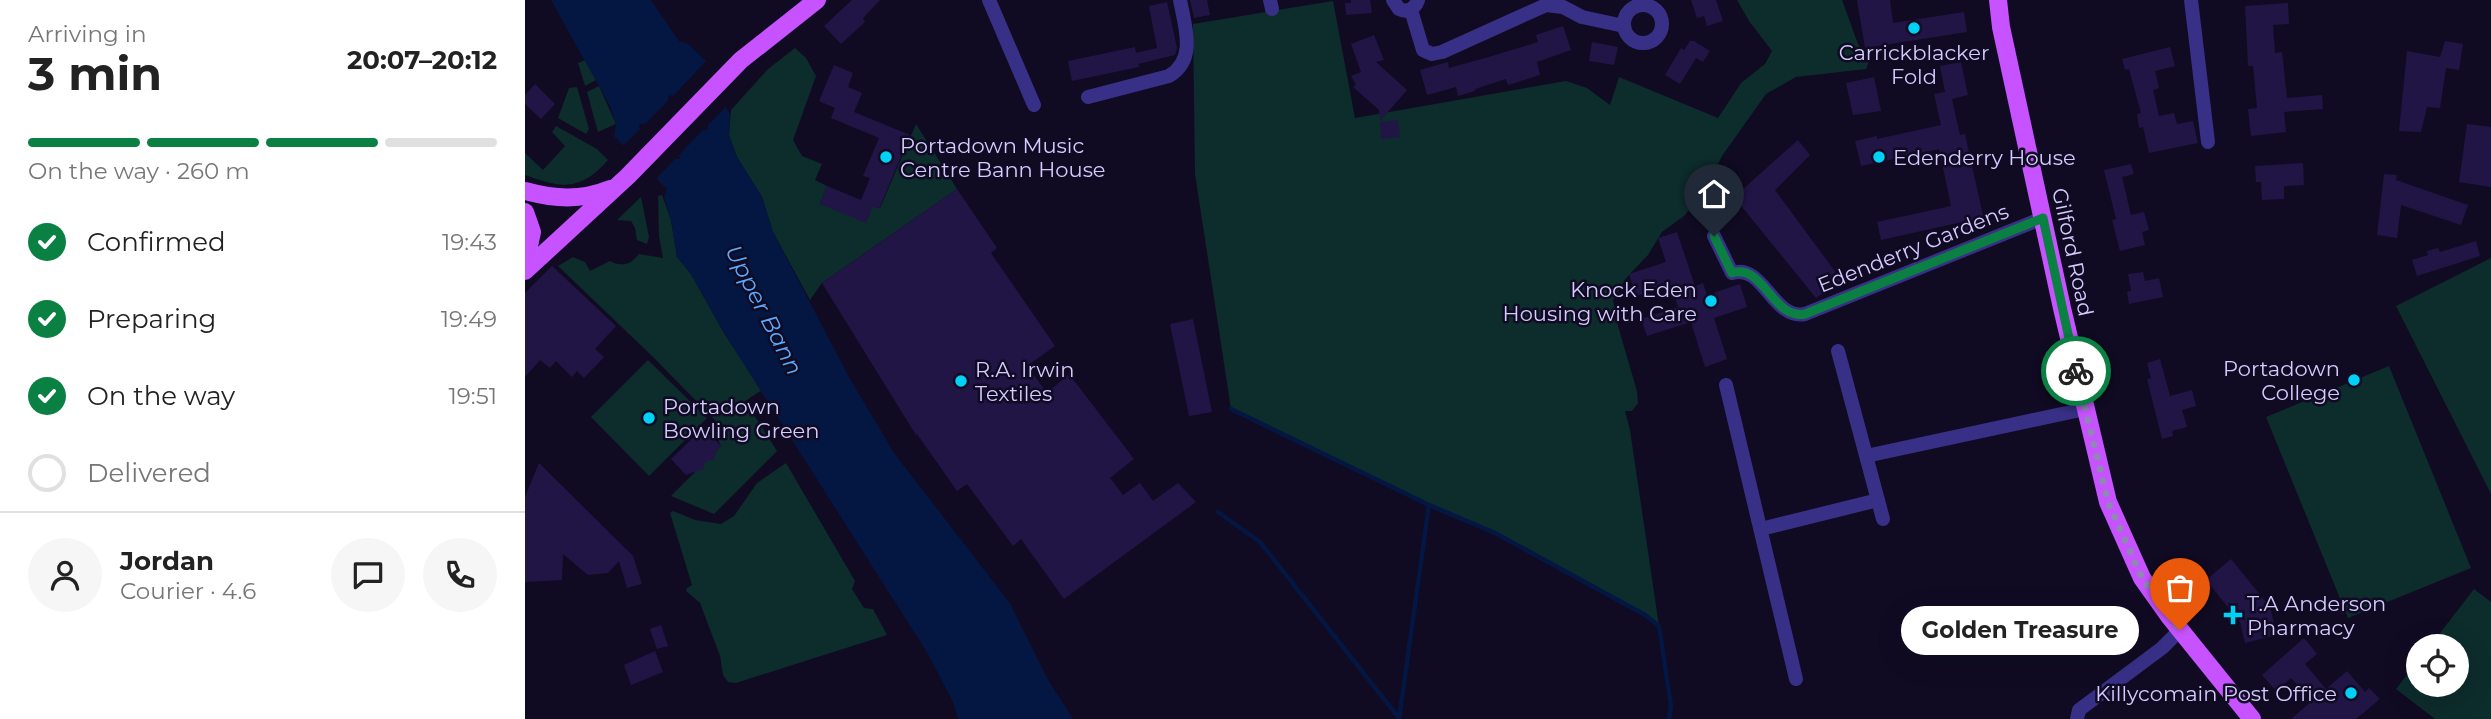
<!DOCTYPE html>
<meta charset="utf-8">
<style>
:root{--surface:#fff;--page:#f6f6f6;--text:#222;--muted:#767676;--line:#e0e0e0;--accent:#0b8043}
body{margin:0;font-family:Montserrat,sans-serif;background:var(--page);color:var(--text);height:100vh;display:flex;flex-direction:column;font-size:26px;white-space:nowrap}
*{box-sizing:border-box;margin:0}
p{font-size:23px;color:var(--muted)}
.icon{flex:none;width:38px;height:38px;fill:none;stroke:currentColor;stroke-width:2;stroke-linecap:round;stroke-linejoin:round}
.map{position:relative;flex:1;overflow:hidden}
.side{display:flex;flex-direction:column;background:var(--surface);width:525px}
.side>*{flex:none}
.tools{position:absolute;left:1881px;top:634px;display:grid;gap:14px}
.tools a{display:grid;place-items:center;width:63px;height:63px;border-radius:50%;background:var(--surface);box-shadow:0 7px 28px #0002;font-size:35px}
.pin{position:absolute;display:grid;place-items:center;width:60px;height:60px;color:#fff;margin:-72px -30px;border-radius:50% 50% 50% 0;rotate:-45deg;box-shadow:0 0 7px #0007}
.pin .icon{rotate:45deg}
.courier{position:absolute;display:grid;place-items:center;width:70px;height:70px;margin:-35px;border:5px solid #0b8043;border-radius:50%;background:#fff;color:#222;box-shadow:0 2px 9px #0007}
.bubble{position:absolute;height:49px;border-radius:24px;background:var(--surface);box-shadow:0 7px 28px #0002;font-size:23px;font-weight:700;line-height:49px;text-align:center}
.head em{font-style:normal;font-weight:700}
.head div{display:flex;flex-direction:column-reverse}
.head{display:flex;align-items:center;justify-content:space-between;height:119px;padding:0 28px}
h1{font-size:46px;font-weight:700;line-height:52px}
.bar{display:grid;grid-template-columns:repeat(4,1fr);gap:10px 7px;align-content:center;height:84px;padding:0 28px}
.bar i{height:9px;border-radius:5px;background:var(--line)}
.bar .active{background:var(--accent)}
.bar p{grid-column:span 4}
.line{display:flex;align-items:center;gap:18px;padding:0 28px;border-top:2px solid var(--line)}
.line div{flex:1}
.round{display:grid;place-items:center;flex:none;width:74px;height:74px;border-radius:37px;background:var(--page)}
ol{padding:0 28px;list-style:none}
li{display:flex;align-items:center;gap:21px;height:77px}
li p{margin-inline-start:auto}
li .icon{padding:7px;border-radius:50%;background:var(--accent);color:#fff;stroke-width:4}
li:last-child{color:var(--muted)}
li i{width:38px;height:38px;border:4px solid var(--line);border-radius:50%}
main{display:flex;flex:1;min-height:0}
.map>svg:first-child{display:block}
.green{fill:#0d2c2c}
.water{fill:#041742}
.pier{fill:#100b22}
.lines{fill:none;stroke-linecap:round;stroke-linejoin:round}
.stream{stroke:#041742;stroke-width:4.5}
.building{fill:#211545}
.minor{stroke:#383086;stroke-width:14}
.primary{stroke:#c752ff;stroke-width:18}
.done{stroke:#8f88b2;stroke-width:7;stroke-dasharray:0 12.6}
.route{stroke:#0b8043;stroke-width:9}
.poi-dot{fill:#00d1f6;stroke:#100b22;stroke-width:2.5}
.labels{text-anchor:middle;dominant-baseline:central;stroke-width:5;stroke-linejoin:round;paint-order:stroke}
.poi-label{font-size:21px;fill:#d4cbff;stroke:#100b22;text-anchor:start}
.street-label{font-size:21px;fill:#d4cbff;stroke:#100b22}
.water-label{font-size:23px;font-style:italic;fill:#59aaff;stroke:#100b22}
</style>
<main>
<section class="side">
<div class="head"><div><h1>3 min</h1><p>Arriving in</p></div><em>20:07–20:12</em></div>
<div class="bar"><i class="active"></i><i class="active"></i><i class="active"></i><i></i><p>On the way · 260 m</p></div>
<ol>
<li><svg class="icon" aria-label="check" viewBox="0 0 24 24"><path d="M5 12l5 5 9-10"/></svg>Confirmed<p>19:43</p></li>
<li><svg class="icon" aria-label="check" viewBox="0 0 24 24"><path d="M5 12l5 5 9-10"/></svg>Preparing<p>19:49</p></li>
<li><svg class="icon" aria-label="check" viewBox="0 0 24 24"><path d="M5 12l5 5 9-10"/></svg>On the way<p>19:51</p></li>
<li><i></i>Delivered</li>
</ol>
<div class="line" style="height:126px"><a class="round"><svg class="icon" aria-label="person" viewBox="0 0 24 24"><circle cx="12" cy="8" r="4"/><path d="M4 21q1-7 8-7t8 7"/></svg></a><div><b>Jordan</b><p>Courier · 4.6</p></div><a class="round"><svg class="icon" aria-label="chat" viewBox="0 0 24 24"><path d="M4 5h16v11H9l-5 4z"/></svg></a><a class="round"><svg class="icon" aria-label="phone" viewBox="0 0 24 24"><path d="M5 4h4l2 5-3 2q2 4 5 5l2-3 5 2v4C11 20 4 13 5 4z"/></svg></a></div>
</section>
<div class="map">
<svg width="1966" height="719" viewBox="0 0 1966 719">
<rect width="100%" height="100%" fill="#100b22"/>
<path class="green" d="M1212,0h105l16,44 12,15 -4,10 -70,8 -30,17 -44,62 -16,33 -22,27 -22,16 -14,23 -21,22 -14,23 5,26 19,65 1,12 -6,8h-7l5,19 29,196 -14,-11 -150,-82 -66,-28 -198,-96 -36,-235 -2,-150 140,-23 22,117 211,-37 21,7 23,17 9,-28 99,41 23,-35 24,-19 7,-13 -23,-30z
M270,48l11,10 10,18 -23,64 9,16 20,8 -7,16 12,6 -7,18 53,2 7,2 36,-84 41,65 -135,94 -12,17 -37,-68 -11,-35 -25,-40 -8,-22 2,-25 37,-41z
M61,60l10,20 -11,6 -7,-23z
M74,86l17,38 -18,8 -11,-40z
M52,87l12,42 -3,5 -28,-16 11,-30z
M31,126l41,23 11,11c-28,32 -47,28 -83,15v-22l18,17 22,-24 -13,-14z
M137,195l9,25 6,37 14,17 33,59 38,57 -17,11 32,50 -63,63 -43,-18 50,-50 -11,-21 6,-4 -64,-65 -94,-90 15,-9 12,5 5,9 20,-10c11,6 21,4 29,-7l24,4 -4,-22 -1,-40z
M116,197l8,40 -2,7 -10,-4 -2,-12 -4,-7 -14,-1z
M1966,258v236l-95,-188z
M123,360l59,58 -58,58 -58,-59z
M1864,366l82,202 -123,50 -82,-201z
M261,463l69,118 -3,8 12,19 9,1 14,26 -151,48 -8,-1 -5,-7 -3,-19 -20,-53 -14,-12 1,-3 5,-3 -22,-72 3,-2 22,9 26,4 13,-8 23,-33z
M1949,589l17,13v117h-56l-39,-30 22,-29 1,24h38v-38h-27z"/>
<path class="water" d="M26,0h100l28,41 9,3 18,17 24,54 -1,20 8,22 25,40 11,35 76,145 45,76 115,149 38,76 26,41h-115l-5,-17 -25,-48 -204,-321 -33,-59 -14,-17 -6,-37 -7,-23 3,-8 -53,-53 2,-12 -6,-18z"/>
<path class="pier" d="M181,61l6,5 17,38 -21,21v5h-5l-24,25 1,4h-5l-21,22 -33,-33 19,-19 -1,-5h6l23,-23 1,-6 4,1z"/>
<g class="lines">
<path class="stream" d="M706,409l198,96 66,28 150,82 14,11 12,80 -2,13
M693,512l42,30 139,176
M874,719l30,-214"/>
</g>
<path class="building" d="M327,0h28l-17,18 2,4 -24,22 -17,-18z
M665,0h17l3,15 -16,3z
M826,0h19l2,13 -26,2 -1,-12h6z
M1166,0h25l7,21 -16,5 -3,-10 -7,2z
M1332,0h33l3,23 71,-11 3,20 -102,16z
M642,2l10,46 -2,7 -37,9 1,3 -67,14 -4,-20 67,-14 1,6 21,-5 -8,-42z
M1763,3l1,21 -16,1 2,28 7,-1 5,46 35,-3 1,14 -39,3 2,20 -35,4 -3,-27 9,-1 -4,-42h-5l-3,-60z
M1038,26l8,24 -34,12 3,13 -32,10 -2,-6 -31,10v2l-17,5 -2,-9 -29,8 -7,-25 28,-8 1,6 43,-12 46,-14 -2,-7z
M849,35l10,25 -8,2 31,28 -27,31 -1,-11 -26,-23 3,-2 -5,-9 10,-4 -10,-28z
M1165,41h4l16,10 -7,11 -7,-4 -16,26 -15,-9 16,-27 3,2z
M1920,41l18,3 -4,26 -13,-2 -6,40 -13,-1 -6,25 -22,-1 8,-80 33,6z
M1067,42l26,5 -4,18 -25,-4z
M1645,47l5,19 -20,5 4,17 -6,2 6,26 15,-3 3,11 16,-3 5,22 -49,10 -6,-26 -4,1 -2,-14 4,-1 -12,-44 -4,1 -3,-11z
M1436,62l7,33 -16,4 8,36 5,-1 21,95 -21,4 -3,-11 -81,18 -4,-18 74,-16 -12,-57 -78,17 -6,-25 22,-5v3l64,-14 -7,-31 11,-2 -5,-26z
M309,65l19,8 -5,14 14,6 -8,19 56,23 -31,74 -6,-3 -7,17 -46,-19 7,-18 34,14 9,-22 -7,-2 16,-38 -48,-20 4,-10 -16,-7z
M1349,77l7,34 -28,4 -7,-32z
M10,84l20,20 -14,15 -16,-15v-9z
M873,120l2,17 -19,2 -1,-17z
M1942,124l24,3v60l-32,-5z
M1273,140l12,15 -35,35 67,91 -26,17 -82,-101z
M1778,163l1,22 -20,1v13l-22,1 -1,-18h-5l-1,-16z
M1606,164l3,10 -12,3 9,38 13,-3 5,18 -7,2 3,13 -25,6 -8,-31 4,-1 -12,-49z
M1859,174l13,1 -1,5 72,25 -7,20 -60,-20 -4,33 -20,-3z
M432,189l40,59 -6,5 64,93 -28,20 20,27 22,-19 65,85 -24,19 13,17 17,-12 13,18 25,-18 18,19 -132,97 -43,-60 -8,7 -46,-62 -10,7 -40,-57 -1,1 -94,-152z
M1152,232l18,54 8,-3 4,12 33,-11 7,23 -33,11 13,41 -22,8 -14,-45 -44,14 -6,-17 37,-12 -7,-22 -35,11 -7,-22 37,-12 -8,-24z
M1951,241l4,15 -63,20 -5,-16 16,-5 -1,-4 11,-3 2,4z
M27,266l64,60 -21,23 9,8 -20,21 -7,-7 -5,6 -16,-16 -6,7 -10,-8 -15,17v-84z
M1618,272l2,9 14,-3 4,19 -34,7 -2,-12 4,-1 -3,-17z
M668,319l19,93 -23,4 -19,-92z
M1635,359l10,37 22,-6 4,16 -14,4 5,17 -15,4 1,5 -11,3 -15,-60 4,-1 -4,-15z
M178,428l18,18 -5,5 -2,8 -9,3 -2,7 -17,6 -15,-16z
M14,463l94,93 9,28 -15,4 -8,-27 -11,12 -20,2 -25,-21 -1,26 -37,2v-85z
M1706,559l39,48 7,28 -32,8 -5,-21 -34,-42z
M136,625l7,21 -11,3 -7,-20z
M1779,638l13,16 -12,10 21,25 21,-18 18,21 4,-4 11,11 -24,20h-65l21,-18 -21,-23 -15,13 -14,-16z
M130,651l8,21 -32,13 -7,-20z"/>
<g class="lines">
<path class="minor" d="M464,0l45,105
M745,0l2,9
M868,0l6,9c8,4 16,0 19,-9
M1666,0l17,142
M1099 24a19 19 0 1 1 38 0a19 19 0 1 1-38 0Z
M886,10l12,40 9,4 10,-2 104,-47 17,2 19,10 42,9
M563,97l81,-21c28,-17 16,-49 11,-76
M1189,236l18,37c32,-10 40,47 73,41l238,-96
M1313,351l45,168
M1201,385l70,294
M1341,456l219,-47
M1236,529l117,-29
M1552,719l2,-9 83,-62 18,-18"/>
<path class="primary" d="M1473,0l3,27 61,281 46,194 34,76 27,38 83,103
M0,191c30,8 55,10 85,-2
M0,212l7,20 -7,32
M0,271l103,-95 113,-116 76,-60"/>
</g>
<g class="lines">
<path class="done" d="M1551,371l32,131 34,76 38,52"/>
<path class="route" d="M1189,236l18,37c32,-10 40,47 73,41l238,-96 33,153"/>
</g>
<g class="poi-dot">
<circle cx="1389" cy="28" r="7"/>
<circle cx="361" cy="157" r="7"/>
<circle cx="1354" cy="157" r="7"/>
<circle cx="1186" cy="301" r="7"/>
<circle cx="1829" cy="380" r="7"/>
<circle cx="436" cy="381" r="7"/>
<circle cx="124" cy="418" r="7"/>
<path d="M1704.5 604.5h7v7h7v7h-7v7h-7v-7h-7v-7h7z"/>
<circle cx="1826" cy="693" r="7"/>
</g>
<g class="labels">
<g class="poi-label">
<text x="1389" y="52" text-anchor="middle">Carrickblacker<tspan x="1389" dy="24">Fold</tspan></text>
<text x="375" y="145">Portadown Music<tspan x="375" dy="24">Centre Bann House</tspan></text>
<text x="1368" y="157">Edenderry House</text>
<text x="1172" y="289" text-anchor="end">Knock Eden<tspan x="1172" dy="24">Housing with Care</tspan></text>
<text x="1815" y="368" text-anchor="end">Portadown<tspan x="1815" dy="24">College</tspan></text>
<text x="450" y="369">R.A. Irwin<tspan x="450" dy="24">Textiles</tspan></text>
<text x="138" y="406">Portadown<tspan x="138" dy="24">Bowling Green</tspan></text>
<text x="1722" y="603">T.A Anderson<tspan x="1722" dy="24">Pharmacy</tspan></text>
<text x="1812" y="693" text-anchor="end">Killycomain Post Office</text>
</g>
<g class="street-label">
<text transform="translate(1388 248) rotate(-22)">Edenderry Gardens</text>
<text transform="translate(1548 252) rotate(78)">Gilford Road</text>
</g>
<g class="water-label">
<text transform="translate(239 310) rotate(63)">Upper Bann</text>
</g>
</g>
</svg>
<div class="tools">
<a><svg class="icon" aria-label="locate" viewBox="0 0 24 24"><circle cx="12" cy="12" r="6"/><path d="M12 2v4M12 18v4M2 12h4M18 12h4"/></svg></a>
</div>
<div class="pin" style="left:1655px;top:630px;background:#ea580c"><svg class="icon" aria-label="bag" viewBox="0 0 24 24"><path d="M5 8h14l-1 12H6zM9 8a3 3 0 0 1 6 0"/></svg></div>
<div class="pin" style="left:1189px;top:236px;background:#1f2937"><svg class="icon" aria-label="home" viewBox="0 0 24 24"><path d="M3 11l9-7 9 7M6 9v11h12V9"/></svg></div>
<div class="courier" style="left:1551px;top:371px"><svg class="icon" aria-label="bike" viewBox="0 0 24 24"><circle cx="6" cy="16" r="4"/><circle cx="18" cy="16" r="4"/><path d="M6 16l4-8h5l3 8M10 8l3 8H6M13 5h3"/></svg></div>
<div class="bubble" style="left:1376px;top:606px;width:238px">Golden Treasure</div>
</div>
</main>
